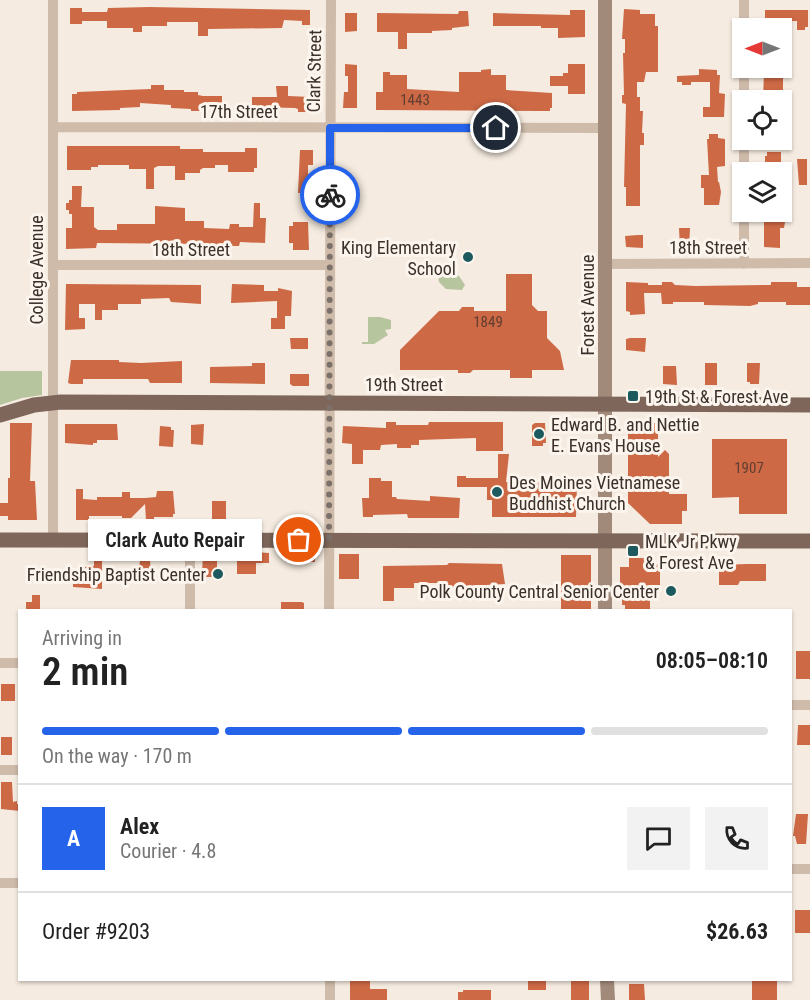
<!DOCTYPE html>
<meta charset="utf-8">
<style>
:root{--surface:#fff;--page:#f2f2f2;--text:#222;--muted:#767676;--line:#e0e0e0;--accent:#2563eb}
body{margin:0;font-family:"Roboto Condensed",sans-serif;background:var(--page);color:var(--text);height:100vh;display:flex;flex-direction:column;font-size:22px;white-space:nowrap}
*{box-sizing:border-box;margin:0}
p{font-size:20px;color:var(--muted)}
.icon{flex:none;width:33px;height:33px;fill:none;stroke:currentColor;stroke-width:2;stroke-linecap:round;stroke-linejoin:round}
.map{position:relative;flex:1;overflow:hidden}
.panel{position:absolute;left:18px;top:609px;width:774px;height:372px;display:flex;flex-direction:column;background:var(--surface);border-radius:0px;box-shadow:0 2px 4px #0004}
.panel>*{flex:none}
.needle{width:39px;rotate:270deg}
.buttons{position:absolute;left:732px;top:18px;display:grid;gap:12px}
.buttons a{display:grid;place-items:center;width:60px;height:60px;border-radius:0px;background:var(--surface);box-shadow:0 2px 4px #0004;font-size:30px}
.pin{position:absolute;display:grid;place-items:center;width:51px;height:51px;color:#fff;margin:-26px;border:3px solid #fff;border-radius:50%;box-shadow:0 2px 6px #0007}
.courier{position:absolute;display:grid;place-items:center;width:60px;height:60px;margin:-30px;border:4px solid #2563eb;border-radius:50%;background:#fff;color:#222;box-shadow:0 2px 8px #0007}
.bubble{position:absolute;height:42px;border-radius:0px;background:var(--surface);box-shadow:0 2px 4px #0004;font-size:20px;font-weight:600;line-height:42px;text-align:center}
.overview em{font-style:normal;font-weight:600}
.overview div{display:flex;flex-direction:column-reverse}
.overview{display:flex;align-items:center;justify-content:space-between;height:102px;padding:0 24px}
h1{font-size:39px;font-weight:600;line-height:45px}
.bar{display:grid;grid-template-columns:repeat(4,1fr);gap:9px 6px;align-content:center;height:72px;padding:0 24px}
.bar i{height:8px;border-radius:4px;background:var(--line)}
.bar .active{background:var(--accent)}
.bar p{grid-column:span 4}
.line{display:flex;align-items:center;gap:15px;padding:0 24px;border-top:2px solid var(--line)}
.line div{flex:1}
.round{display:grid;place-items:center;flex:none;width:63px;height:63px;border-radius:0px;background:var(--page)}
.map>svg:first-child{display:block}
.green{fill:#b7c59e}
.building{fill:#cd6945}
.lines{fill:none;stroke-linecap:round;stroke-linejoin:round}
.street{stroke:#cebbaa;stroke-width:10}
.secondary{stroke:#a28a7b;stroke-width:14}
.primary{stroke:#7e675a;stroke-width:15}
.done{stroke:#7c716a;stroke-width:6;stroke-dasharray:0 10.8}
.route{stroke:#2563eb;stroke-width:8}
.poi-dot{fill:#1c5a60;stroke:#fbf5ed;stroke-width:2}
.labels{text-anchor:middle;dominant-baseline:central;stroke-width:6;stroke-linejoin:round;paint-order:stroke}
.number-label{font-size:15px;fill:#603e31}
.street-label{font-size:18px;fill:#3b302a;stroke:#fbf5ed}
.poi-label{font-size:18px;fill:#3b302a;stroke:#fbf5ed;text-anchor:start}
</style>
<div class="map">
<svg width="810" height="1000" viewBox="0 0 810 1000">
<rect width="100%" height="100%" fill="#f5ebe0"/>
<path class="green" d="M451,271l8,5 6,9 -3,5 -16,-1 -7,-7 -1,-7z
M368,317h12l11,3v9l-6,1 3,5 -14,9h-12v-2h6z
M0,371h42v24l-20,3 -22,7z"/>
<path class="building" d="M149,7l161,3v15h-8v-4l-18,-1 -2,8 -74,1v7h-10v-14h-31v4h-25v6h-9v-4h-26v-7h-25v3h-12v-16h12v4h25l1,-4z
M624,9l16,1v4h15v12h3v46h-12l-2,10h-7v15h3v14h3l-1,22h2v12h-4v61h-14v-19h-2l2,-83 -4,-1v-8h2l-1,-42h2v-14h-3z
M570,10h15v27l-27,1v-10h-17v-2h-48v-13l77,2z
M765,10h43v17h-3v3h-8v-9l-32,1z
M459,11h9l1,15 -17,2v2l-20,1v2h-25v16h-9v-17h-21v-19l81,1z
M345,13h12v18l-12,1z
M345,64l12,1v43h-14l1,-16h4v-16h-3z
M568,64h17v30h-17v-8h-18v-10h13v-3h5z
M491,69v6h15v15l46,3v15h-2v3h-12l-162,-1v-18h7v-20h7v3h17v14l52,3v-20h22v-2z
M699,69l18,1v5h3l-1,18 6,1 -1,23h-21v-10h7v-25h-19v3h-9v-3h-5v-6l22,-1z
M764,71h19v29h-20z
M151,85h13v5h20v2h14v3l5,1h19v12h-19l-1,3h-11v-2l-20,-1v-3l-31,-2v4l-20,1v2l-48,1v-17h5v-2l74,-3z
M276,86h12v10l23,1 2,12h-6v3h-9v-3l-3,-1 -43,-1v-10h25z
M709,134h9v4l7,1v27l-8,1 1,15h1l2,10 -2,13h-15v-17h-3v-13h8l-2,-36h2z
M67,146h113v3h23v3h42v-4h12v20h-3v4h-26v-7h-13v3h-12l-3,2v3h-15v7h-10v-14h-17l-4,2v21h-8v-20h-17v-4h-31v2h-7v3h-24z
M300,150h13v15h-5v16l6,1v10l-16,1z
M767,152h14v20h-16v-16h2z
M797,159h10v26h-8z
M72,186h10l-1,21h13v20l4,3h19v-6h38v-18l30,2v13h19v7l25,1 1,-5h9v3h14l1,-24h6v15h6l-1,25 -25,-1 -1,4h-21v2h-10v-4l-111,-1 -1,5 -30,1v-21h6v-14h-3v-4h-3v-7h3v-3h3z
M764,216h22l-2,12h-4v20l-16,-1z
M293,222h15l1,28h-16v-7h-4v-17h4z
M679,228h11l-1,20h-9z
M638,235h5v13l-17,-1 -1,-11z
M506,274h26v31l6,6h9v27l13,13 4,19h-32v8h-22v-8h-37l-3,3h-12v-3h-58v-20l39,-39h20l3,-4h12v4h32z
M626,282l22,1v2h14v-3h10l3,3 20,1 76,-1v-3h26v5h13v18h-24v-3h-28v2l-8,2 -46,-1v-3h-31v2h-11l-1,-11h-17l1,21 -15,1v-3l-4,-1z
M66,284l135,1v19l-30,-2 -2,-4 -28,1v5h-23v6h-16v10h-7v-16h-16v14h6v11l-20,1z
M232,284l32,1v6h14v-3l14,3 -1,25h-6v13h-14v-11h6v-17l-46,2z
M290,338h18v11h-17z
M630,338h16l-1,14 -19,-2v-11z
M71,360h48v2l22,1 41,-2v22h-32l-2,-4h-65v5h-12l-3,-1z
M252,363h13v21l-55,-1v-16l42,-1z
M705,363h12v22h-12z
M747,363h13l-1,21h-9v-2h-3z
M663,366h13l1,19 -14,-1z
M290,374h19v12h-16l-3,-2z
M386,422h10v3h32l1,-3h74v29h-27v-13l-57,2v5h-8v3h-14v-4l-16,1 -1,5h-17v14h-11v-20l-10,-1 1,-17 43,2z
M10,423h22l-2,58h5l2,39h-29v-4h-8v-13h8v-25h2z
M535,423h10l1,20h-3v3h-11v-21z
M628,423h30v34l7,-7 4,4v40h18v17h-5v13h-32l-22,-21z
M65,424h52l1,16h-21v3h-4v2l-28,-2z
M204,424l-1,21 -12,-1v-19z
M160,426l11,1v3h3l-1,17 -14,-1z
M712,439h75v75h-48v-17l-27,1z
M498,454h11l-3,28h71l-1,35h-84v-17h-5v-13h-30v-11h9v2h32z
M369,478h12v3h11v16h4l1,2 33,2v-5l30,2 -1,20h-51l-1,-4 -34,1v2h-10l-1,-19h7z
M76,489h7v10l14,1v-3h25v-5h8v6h15l11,-1 1,-6h16l2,23h-2v3h-19v3h-8l-1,-16 -14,14h-9v-2h-33v4h-13z
M212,501h14v19h-14z
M203,551h14v26h-15z
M237,551l32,2v10h-13v11h-19z
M285,551h30v11h-30z
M339,554h20v25h-20z
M561,555h30v55h-30z
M629,558h21v6h10v21h-10v25h-25v-5h-3v-15h-2v-23h9z
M94,559h8v30l-29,-2v-17h12v-3l9,-1z
M150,559l1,18h-6v6h-7l2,-23z
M449,563l53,1 3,20 -57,3 -2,-4h-32v5h-20v13h-11v-35l64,-1z
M747,564h19v17h-26l-2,4h-19v-20z
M32,595h8v15h-14v-8h6z
M281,602h21l2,1v7h-23z
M796,651h14v28h-14z
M1,684h14v17h-14z
M798,725h12v20h-13z
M1,737h11v18h-11z
M1,782h11l1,20 4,-1v3h3v7l-19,-2z
M796,814h12l-2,30h-9l-2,-8h-2z
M795,910h15v23h-15z
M350,980h20v9h17v11h-37z
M528,980h18v10h-18z
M571,980h18v20h-18z
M752,980h25v20h-25z
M629,984h15l1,16h-16z
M463,990h28v10h-33v-8h5z"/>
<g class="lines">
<path class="street" d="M744,0v28
M744,68v32
M53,127l552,1
M744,140v32
M744,212v52
M605,264l205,-1
M53,265h277
M53,540v-540
M190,540v70
M329,610l2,-610
M0,663h20
M790,705h20
M0,770h20
M790,869h20
M0,883h20
M330,980v20"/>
<path class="secondary" d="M605,0v610
M607,980l1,20"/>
<path class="primary" d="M0,415l34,-10 27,-3 749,3
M0,540l810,1"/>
</g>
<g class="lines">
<path class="done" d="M299,540h30l1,-345"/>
<path class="route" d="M330,195v-67h166"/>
</g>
<g class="poi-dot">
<circle cx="468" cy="257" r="6"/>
<rect x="627" y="390" width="12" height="12" rx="3"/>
<circle cx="539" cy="434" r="6"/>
<circle cx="497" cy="492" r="6"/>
<rect x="627" y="545" width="12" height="12" rx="3"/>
<circle cx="218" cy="574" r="6"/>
<circle cx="671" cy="591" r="6"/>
</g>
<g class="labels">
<g class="number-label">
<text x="415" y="100">1443</text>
<text x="488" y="322">1849</text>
<text x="749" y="468">1907</text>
</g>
<g class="street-label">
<text transform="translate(314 71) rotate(-89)">Clark Street</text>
<text x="239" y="111">17th Street</text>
<text x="708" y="247">18th Street</text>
<text x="191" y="249">18th Street</text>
<text transform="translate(36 270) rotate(-90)">College Avenue</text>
<text transform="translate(587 305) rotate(-90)">Forest Avenue</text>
<text x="404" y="384">19th Street</text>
</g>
<g class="poi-label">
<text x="456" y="247" text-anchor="end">King Elementary<tspan x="456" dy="21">School</tspan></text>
<text x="645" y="396">19th St &amp; Forest Ave</text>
<text x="551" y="424">Edward B. and Nettie<tspan x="551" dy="21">E. Evans House</tspan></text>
<text x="509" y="482">Des Moines Vietnamese<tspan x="509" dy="21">Buddhist Church</tspan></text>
<text x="645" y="541">MLK Jr Pkwy<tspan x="645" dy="21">&amp; Forest Ave</tspan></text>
<text x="206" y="574" text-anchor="end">Friendship Baptist Center</text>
<text x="659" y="591" text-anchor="end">Polk County Central Senior Center</text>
</g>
</g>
</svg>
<div class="buttons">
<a><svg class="needle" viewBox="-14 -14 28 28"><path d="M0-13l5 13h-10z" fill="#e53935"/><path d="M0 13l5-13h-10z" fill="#767676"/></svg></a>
<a><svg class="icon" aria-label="locate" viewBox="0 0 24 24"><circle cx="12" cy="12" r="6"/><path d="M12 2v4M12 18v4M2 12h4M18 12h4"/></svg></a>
<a><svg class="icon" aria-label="layers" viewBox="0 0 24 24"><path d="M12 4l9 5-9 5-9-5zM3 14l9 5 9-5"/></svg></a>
</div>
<div class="pin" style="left:299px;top:540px;background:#ea580c"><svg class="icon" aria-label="bag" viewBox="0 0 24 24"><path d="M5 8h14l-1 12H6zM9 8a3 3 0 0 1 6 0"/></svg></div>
<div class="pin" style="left:496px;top:128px;background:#1f2937"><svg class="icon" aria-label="home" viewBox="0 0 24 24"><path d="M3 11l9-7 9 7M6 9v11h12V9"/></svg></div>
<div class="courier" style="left:330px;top:195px"><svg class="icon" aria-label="bike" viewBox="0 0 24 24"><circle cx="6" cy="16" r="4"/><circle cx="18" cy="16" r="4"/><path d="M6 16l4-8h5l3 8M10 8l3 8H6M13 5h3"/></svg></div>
<div class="bubble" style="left:88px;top:519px;width:174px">Clark Auto Repair</div>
<section class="panel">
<div class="overview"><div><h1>2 min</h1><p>Arriving in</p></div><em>08:05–08:10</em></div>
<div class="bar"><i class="active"></i><i class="active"></i><i class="active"></i><i></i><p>On the way · 170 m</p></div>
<div class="line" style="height:108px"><b class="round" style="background:var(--accent);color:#fff">A</b><div><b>Alex</b><p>Courier · 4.8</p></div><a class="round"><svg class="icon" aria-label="chat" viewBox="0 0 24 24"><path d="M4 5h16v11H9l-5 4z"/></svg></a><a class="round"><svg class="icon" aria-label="phone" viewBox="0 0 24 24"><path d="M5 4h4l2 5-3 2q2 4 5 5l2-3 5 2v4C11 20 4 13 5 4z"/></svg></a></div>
<div class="line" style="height:78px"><div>Order #9203</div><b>$26.63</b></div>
</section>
</div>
